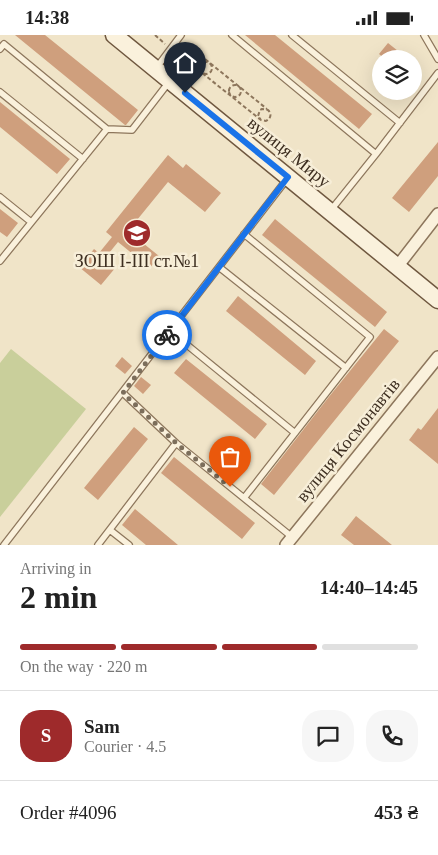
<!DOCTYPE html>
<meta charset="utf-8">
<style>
:root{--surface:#fff;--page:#f6f6f6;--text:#222;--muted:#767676;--line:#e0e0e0;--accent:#9e2a2b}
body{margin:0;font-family:Georgia,serif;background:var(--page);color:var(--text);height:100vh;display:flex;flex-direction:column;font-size:19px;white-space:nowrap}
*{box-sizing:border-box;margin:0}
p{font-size:16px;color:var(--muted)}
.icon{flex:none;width:28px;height:28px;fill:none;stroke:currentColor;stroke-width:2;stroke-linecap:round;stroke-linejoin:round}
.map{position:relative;height:510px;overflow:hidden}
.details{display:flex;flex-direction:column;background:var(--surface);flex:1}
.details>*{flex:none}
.buttons{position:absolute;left:372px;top:15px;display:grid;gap:10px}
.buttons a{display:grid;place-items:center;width:50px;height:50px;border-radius:50%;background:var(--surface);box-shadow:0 5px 20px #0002;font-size:25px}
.pin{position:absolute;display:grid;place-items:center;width:42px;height:42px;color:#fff;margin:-51px -21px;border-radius:50% 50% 50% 0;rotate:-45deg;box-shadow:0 0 5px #0007}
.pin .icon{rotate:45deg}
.courier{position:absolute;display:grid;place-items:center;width:50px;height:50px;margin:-25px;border:4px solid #1a73e8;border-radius:50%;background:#fff;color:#222;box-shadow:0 1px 6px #0007}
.head em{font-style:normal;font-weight:700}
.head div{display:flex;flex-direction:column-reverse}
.head{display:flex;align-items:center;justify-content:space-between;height:85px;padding:0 20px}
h1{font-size:32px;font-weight:700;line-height:38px}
.bar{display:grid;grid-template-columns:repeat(4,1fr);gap:8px 5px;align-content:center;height:60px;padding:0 20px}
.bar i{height:6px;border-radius:4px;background:var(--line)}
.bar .current{background:var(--accent)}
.bar p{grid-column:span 4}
.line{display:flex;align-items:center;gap:12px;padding:0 20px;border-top:1px solid var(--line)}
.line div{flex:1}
.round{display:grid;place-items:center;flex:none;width:52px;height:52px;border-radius:20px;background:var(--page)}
.status{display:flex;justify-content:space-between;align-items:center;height:35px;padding:0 25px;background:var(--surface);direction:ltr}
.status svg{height:14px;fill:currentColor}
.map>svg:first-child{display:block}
.green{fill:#c9cf9b}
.building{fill:#cf9f7d}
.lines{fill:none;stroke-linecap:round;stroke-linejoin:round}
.lane-casing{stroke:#8d765c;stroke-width:8}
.street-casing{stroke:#8d765c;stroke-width:14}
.secondary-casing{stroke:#6f573f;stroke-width:19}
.path{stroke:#8d765c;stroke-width:2;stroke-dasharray:4 2.5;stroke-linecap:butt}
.lane{stroke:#faf1dc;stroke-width:5.5}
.street{stroke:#faf1dc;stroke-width:11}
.secondary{stroke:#faf1dc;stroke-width:16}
.done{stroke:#7c6e5b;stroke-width:5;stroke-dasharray:0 9}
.route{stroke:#1a73e8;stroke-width:6}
.labels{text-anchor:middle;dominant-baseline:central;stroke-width:5;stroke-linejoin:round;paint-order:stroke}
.street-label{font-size:18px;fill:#3d2e20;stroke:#f7eed8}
.poi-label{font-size:18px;fill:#3d2e20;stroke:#f7eed8}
</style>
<div class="status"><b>14:38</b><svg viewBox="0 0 49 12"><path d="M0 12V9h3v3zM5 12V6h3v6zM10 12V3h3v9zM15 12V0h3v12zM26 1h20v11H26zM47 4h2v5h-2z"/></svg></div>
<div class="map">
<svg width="438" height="510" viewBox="0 0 438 510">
<rect width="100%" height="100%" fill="#f0e4c8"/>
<path class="green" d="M11,314l75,60 -86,108v-154z"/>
<path class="building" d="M15,0h30l93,75 -12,15h-1z
M245,0h30l97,79 -13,15z
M388,8l20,16h-23l-6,-5z
M0,67l70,57 -13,15 -57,-47z
M438,107v34l-29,36 -17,-14z
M168,120l15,13 3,-4 35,29 -16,19 -37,-30 -40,49 31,25 -9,12 -32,-26 -13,16 11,9 -15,18 -22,-18 15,-18 5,4 13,-16 -6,-5z
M0,174l18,14 -11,14 -7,-5z
M275,184l112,93 -12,15 -113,-92z
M238,261l78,65 -11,14 -79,-64z
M384,294l15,12 -125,154 -13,-11 67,-86z
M122,322l10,9 -7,8 -10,-8z
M186,324l81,65 -12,15 -81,-66z
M141,342l10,8 -8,9 -9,-8z
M438,373v56l-29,-24 9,-12 3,2z
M134,392l14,12 -50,61 -14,-12z
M174,422l81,66 -13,16 -81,-66z
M135,474l43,36h-32l-24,-20z
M356,481l36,29h-38l-13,-10z"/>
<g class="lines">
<defs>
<path id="lane" d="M232,0l144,119
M292,0l108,88
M424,0l14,24
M0,14l4,-5 103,85
M157,32l24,-32
M0,57l83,67
M0,162l31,25
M331,175l45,-56 62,-81
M0,226l107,-132 25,1 37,-48
M219,232l127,101
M170,296l125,102
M123,358l53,50
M244,463l126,-161 -126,-103
M110,495l19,15
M4,510l283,-366
M98,510l78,-102 116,94"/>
<path id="street" d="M397,232l41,-53
M286,510l152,-188"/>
<path id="secondary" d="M114,0l324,265"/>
</defs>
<use href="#lane" class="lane-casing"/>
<use href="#street" class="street-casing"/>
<use href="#secondary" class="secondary-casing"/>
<path class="path" d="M155,0l10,9
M185,8l82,66
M177,18l84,67 5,1c5,-3 6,-7 2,-11l-6,-1 -2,1 -2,6 3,4
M200 33a6 6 0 1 1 12 0a6 6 0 1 1-12 0Z
M229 56a6 6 0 1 1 12 0a6 6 0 1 1-12 0Z"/>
<use href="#lane" class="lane"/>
<use href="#street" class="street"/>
<use href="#secondary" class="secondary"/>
</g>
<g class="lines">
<path class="done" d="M167,300l-44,58 53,50 54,44"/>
<path class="route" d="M167,300l121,-158 -103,-84"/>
</g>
<defs>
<symbol id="school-disc" viewBox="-11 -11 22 22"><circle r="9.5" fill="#9e2a2b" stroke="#f7eed8"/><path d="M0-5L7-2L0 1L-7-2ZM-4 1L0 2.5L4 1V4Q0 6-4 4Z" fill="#fff"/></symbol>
</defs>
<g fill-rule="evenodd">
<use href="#school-disc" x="121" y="182" width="32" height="32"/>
</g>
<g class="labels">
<g class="street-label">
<text transform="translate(289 117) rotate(39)">вулиця Миру</text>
<text transform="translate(348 405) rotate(-51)">вулиця Космонавтів</text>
</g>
<g class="poi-label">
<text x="137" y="226">ЗОШ I-III ст.№1</text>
</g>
</g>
</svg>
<div class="buttons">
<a><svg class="icon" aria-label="layers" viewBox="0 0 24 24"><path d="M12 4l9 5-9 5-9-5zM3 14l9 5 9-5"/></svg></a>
</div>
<div class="pin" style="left:230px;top:452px;background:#ea580c"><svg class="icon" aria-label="bag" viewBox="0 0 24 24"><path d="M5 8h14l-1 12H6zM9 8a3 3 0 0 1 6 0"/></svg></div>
<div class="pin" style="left:185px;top:58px;background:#1f2937"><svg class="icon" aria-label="home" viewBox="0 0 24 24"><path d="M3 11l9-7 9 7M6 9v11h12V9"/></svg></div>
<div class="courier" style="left:167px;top:300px"><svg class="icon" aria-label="bike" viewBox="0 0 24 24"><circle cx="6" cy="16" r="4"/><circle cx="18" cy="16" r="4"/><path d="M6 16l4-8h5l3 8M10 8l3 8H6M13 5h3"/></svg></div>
</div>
<section class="details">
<div class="head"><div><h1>2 min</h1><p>Arriving in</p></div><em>14:40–14:45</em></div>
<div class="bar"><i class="current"></i><i class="current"></i><i class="current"></i><i></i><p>On the way · 220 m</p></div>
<div class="line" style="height:90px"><b class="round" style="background:var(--accent);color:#fff">S</b><div><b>Sam</b><p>Courier · 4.5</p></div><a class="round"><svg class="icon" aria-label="chat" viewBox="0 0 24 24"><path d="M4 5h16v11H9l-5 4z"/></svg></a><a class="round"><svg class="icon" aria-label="phone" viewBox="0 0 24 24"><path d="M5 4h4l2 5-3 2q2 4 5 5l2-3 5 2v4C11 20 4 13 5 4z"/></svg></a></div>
<div class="line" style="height:65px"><div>Order #4096</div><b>453 ₴</b></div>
</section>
